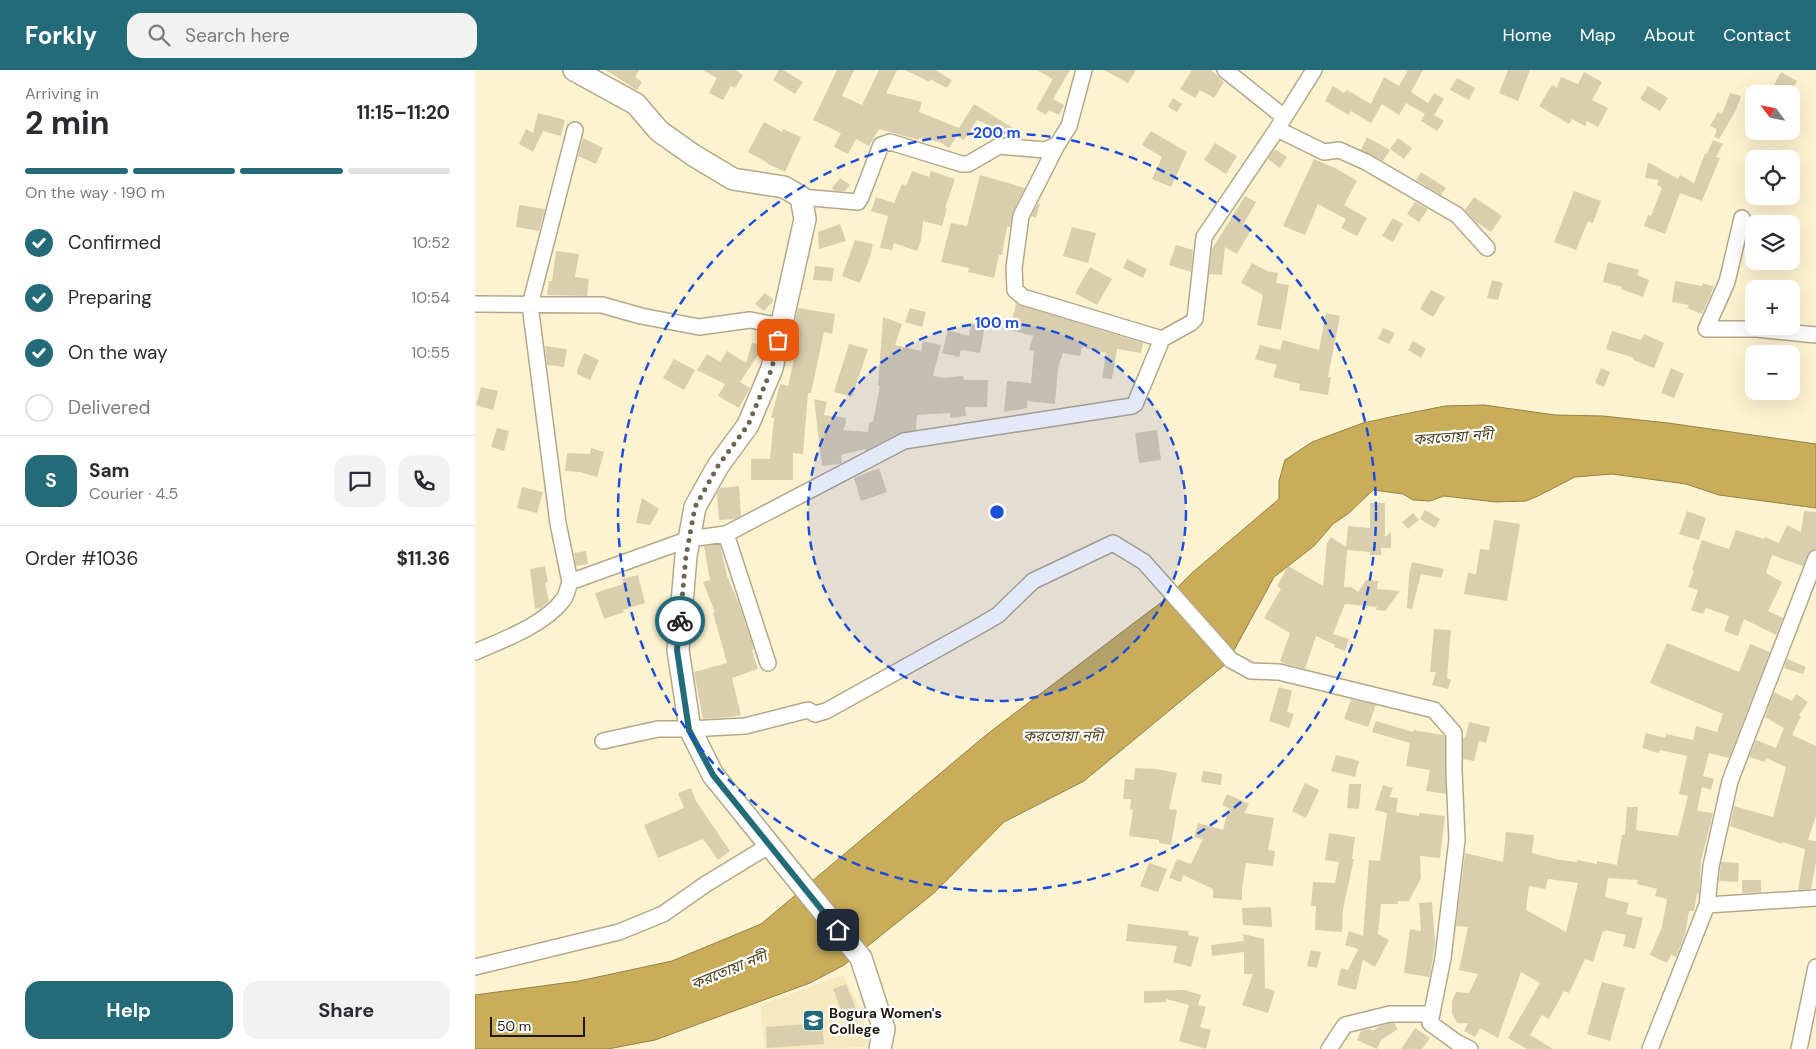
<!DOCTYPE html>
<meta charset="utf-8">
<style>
:root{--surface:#fff;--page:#f2f2f3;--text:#2b2b33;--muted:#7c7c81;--line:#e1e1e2;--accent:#236b78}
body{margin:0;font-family:"DM Sans","Noto Sans Bengali",sans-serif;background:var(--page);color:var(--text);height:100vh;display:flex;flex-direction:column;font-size:19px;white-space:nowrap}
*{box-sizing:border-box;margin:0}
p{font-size:16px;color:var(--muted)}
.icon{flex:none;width:28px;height:28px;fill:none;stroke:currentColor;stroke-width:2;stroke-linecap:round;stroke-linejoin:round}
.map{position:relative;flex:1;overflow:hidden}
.drawer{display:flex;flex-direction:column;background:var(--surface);width:475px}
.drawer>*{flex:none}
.needle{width:32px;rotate:302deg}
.fabs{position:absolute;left:1270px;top:15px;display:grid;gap:10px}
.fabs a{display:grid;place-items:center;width:55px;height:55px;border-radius:10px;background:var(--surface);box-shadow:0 5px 20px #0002;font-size:25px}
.scale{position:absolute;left:15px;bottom:12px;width:95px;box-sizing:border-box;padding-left:5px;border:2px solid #1e190e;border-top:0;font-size:14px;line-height:18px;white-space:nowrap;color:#1e190e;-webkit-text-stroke:4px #fff;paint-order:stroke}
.pin{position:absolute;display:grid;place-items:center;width:42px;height:42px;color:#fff;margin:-21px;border-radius:10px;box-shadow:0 2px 8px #0006}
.courier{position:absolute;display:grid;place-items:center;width:50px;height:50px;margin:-25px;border:4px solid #236b78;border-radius:50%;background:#fff;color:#222;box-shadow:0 1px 6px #0007}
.head em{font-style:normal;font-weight:700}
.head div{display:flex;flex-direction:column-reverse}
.head{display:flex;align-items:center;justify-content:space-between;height:85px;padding:0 25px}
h1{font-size:32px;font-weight:700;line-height:38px}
.bar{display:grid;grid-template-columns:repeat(4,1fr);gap:8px 5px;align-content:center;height:60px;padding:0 25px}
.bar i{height:6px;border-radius:4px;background:var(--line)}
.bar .selected{background:var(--accent)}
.bar p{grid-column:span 4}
.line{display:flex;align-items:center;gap:12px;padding:0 25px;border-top:1px solid var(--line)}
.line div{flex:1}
.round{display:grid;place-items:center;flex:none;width:52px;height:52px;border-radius:15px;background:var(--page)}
ol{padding:0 25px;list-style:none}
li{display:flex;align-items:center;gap:15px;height:55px}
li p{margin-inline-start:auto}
li .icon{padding:5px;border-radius:50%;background:var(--accent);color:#fff;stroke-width:4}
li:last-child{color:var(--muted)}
li i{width:28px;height:28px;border:2px solid var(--line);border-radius:50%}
.button{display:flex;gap:10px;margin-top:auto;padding:10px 25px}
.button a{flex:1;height:58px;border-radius:15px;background:var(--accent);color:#fff;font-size:20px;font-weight:700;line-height:58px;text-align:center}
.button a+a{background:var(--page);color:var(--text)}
header{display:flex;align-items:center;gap:30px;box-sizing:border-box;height:70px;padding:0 25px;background:var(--accent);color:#fff}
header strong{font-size:24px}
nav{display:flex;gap:28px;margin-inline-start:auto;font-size:18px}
.search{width:350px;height:45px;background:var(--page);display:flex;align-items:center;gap:12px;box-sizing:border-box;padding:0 18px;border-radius:15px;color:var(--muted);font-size:19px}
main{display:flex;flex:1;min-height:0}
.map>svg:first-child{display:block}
.built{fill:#f6e8bf}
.water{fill:#c9ad5a;stroke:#968143}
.building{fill:#d9ceae;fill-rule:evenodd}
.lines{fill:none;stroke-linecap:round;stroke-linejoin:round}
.street-casing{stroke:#b3a889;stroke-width:18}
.secondary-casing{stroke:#b3a889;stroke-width:24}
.street{stroke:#fff;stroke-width:15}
.secondary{stroke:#fff;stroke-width:21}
.done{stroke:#6c6552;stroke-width:5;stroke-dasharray:0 9}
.route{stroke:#236b78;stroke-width:6}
.ring{fill:none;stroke:#1d4ed8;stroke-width:2.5;stroke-dasharray:9 6}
.labels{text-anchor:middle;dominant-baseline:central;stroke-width:4.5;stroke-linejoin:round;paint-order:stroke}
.poi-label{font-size:14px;font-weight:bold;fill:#1e190e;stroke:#fff;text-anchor:start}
.water-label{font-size:15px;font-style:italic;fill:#514521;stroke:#fff}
.centre{fill:#1d4ed8;stroke:#fff;stroke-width:2.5}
.ring-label{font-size:15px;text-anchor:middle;font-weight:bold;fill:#1d4ed8;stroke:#fff;stroke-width:4.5;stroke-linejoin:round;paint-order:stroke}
</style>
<header>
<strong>Forkly</strong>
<div class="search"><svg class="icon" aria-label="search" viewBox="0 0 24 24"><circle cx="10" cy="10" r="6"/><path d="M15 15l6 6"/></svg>Search here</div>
<nav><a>Home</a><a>Map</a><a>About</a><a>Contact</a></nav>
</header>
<main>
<section class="drawer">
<div class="head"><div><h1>2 min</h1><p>Arriving in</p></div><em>11:15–11:20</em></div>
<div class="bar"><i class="selected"></i><i class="selected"></i><i class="selected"></i><i></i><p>On the way · 190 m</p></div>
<ol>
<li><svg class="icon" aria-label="check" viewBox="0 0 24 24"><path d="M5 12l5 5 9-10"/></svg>Confirmed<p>10:52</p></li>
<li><svg class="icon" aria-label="check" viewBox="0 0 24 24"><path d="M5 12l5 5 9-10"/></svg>Preparing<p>10:54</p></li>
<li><svg class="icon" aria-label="check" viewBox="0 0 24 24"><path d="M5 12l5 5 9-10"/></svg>On the way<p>10:55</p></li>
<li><i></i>Delivered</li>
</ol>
<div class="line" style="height:90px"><b class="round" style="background:var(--accent);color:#fff">S</b><div><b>Sam</b><p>Courier · 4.5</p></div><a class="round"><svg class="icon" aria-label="chat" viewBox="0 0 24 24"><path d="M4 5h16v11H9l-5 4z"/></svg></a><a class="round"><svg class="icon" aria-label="phone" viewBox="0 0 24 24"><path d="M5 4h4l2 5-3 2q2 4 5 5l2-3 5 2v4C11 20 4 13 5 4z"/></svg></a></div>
<div class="line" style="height:65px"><div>Order #1036</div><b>$11.36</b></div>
<div class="button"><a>Help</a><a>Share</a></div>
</section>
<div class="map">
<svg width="1341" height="979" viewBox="0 0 1341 979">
<rect width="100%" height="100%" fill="#fef3d1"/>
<path class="built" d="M368,905l17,33 7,26 2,12 -35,3h-69l-5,-44z"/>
<path class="water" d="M1009,335l71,10 48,1 65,7 148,21v64l-97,-13 -33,-11 -74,-10 -37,3 -37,19 -12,5 -30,1 -52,-6 -14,5 -17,-1 -10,-6 -30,-4 -24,23 -16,11 -19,22 -40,31 -47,86 -143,118 -80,41 -70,71 -90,72 -34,18 -155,57 -47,9h-133v-54l104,-14 93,-20 89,-37 225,-189 181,-137 26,-26 86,-73v-18l6,-21 27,-18 51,-19 32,-7 50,-10z"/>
<path class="building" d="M131,0h33l-4,7 7,5 -5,8z
M228,0h32l8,5 -8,13 -4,-2 -8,14 -14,-7 8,-15z
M304,0h4l20,12 -8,12 -22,-14z
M362,0h17l-12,26 20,9 17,-35h18l-11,23 36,9 -3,10 40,16 15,-24 44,27 -2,6 -39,-17 -13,20 -7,-4 -8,12 -9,-6 -21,-4v2l-40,-11 -10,17 -13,-7 -8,15 -14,-7 7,-14 -28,-13z
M430,0h30l17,10 -5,8 -17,-9v3z
M562,0h33l-17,29 11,6 -5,10 -10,-5 -3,5 -10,-6 17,-30z
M629,0h32l-8,13z
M717,0h19l13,12 -10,16 -14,-8 -5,8 -15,-9z
M933,0h15l-12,22 17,11 6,-10 10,6 -10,16 10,6 -7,10 -16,-10 4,-7 -19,-11 -7,12 -17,-11 -11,19 -20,-12 -2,4 -24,-14 8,-15 11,7 3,-3 24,14 13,-27 15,9z
M1033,0h22l-12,31 -19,-8z
M1109,2l18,10 -10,18 16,8 -10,19 -11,-6 -2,5 -13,-7 -3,5 -30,-18 13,-21 5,3 4,-11 17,7z
M1306,2l16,9 -7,13h-12l-7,-4z
M982,8l18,10 -6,12 -19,-10z
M1173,16l20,12 -8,13 -20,-12z
M1255,23l11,3 -5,14 -17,29 -5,-2 3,-8 -7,-3 8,-14 4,2z
M698,28l9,6 -5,8 -9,-5z
M63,43l27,7 -4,16 -18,-5 -10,21 -14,-8 7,-15 7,4z
M289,52l18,10 1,-3 18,8 -16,35 -17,-8v-1l-20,-11z
M676,61l36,21 -16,35 -19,-8 10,-22 -20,-12z
M892,67l23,13 -7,11 -22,-11z
M108,68l20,10 -7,16 -18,-8z
M923,68l14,10 -8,11 -14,-10z
M1238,70l10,4 -7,13 4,1 -18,43 -22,-8 -15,41 -21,-8 4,-11 3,1 11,-28 -5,-3 2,-5 -14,-2 3,-16 30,17 2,-4 14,8 11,-30 2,1z
M740,73l22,13 -11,18 -22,-14z
M800,79l12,8 -7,11 -12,-9z
M839,89l23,10 20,12 -13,24 23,13 -10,18 -16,-8 5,-9 -28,-15 -13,31 -22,-9z
M437,101l17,6 2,-6 24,8 -10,29h2l-5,18 -19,-5 -2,19 -4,11 -23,-8 -2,7 -12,-2 8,-32 -17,-5 5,-14 18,6 8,-19 4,2z
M946,102l25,16 -5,7 -25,-15z
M505,105l45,13 -12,24 -3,15h-3l-5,28h-3l-5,23 -26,-6 1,-4 -28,-6 10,-39 16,3z
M365,108l10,7 -5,6h-10l-3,-3z
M1099,121l27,10 -8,22 -5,-2 -12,29 -22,-8z
M770,126l11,6 -13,23 8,5 -14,24 -12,-7 -3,28 -13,-1 3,-25z
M999,127l28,19 -11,16 -15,-10 -11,-12z
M940,132l13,7 -9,13 -12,-8z
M563,133l2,1 -4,14 -5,-2z
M44,135l26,4 -6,22 -23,-4z
M918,148l10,6 -10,18 -11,-6z
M365,154l6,17 -27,8 -1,-17z
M597,157l24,6 -8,30 -25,-7z
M380,170l18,4 -3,13 -10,26 -18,-7z
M701,175l17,5 -2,22 -22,-7z
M81,181l23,3 -4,23 14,2 -2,17 -40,-1 2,-14h3z
M652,189l20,10 -4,9 -20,-10z
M1133,192l31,8 -2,5 12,5 -6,17 -22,-8 1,-2 -19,-5z
M777,193l15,8 11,2 -2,10 13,2 -8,45 -24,-5 6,-30 -22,-12z
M340,196l19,2 -2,13 -19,-1z
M615,197l22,12 -15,26 -22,-12z
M1017,210l11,3 -5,17 -11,-2z
M1200,211l27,5 1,-3 11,4 -12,27 -15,-6 2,-3 -17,-3z
M956,220l14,7 -12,20 -13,-8z
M290,223l9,7 -10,11 -9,-7z
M541,234l127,39 -2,10 -24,-4 -5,30 -10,-1 4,-25 -24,-6 -2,9 -17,-3 -5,15 -3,36 -28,-3v7l-23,4 3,-31 24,2 3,-32 -5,-1 4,-14 -23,-6z
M323,238l37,6 -3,20 -8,-2 -13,61h-3l-5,61 -10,-1v27h-42v-21h19l4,-41h-3l9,-34 8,2 10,-44 -8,2z
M435,238l16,4 -4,15 -17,-5z
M851,243l14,3 -12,61h3l-3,18 -29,-5 1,-6 -27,-7 4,-12 -22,-6 5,-14 20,5 3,-10 36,10z
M408,247l19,7 -7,21 26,6 2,-10 18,4 -8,31 8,1v1l22,-2 1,4h24l-1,27h-22l1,9 -16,2v-5l-33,2 -1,15 -16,3 -35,18v-2l-24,6 1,8 -3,1 -17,2 -8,-67 13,3 -3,13 22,3v5l-3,7 25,2 1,-10h4l7,-36h-2z
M496,253l14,3 -5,27 -19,-3 -2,7 -17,-4 6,-23 21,6z
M908,258l12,5 -6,11 -11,-5z
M1137,261l29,9 3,-6 20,9 -10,25 -21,-8 1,-2 -28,-9z
M938,271l13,8 -5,9 -13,-8z
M277,273l12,3 -24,36 10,6 -11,20 -21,-12 7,-12 -28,-14 10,-16 13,8 7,-11 19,12z
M374,274l19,5 -16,48 -18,-5z
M70,276l22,3 -3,18 -17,-2z
M109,283l15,7 -9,20 -13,-6v-4z
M199,289l21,11 -11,20 -21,-12z
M1126,298l9,4 -6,15 -9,-4z
M1196,298l13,6 -10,24 -13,-5z
M6,317l17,4 -5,19 -17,-5z
M22,358l12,3 -5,20 -13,-4z
M682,360l4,30 -22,3 -4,-30z
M116,378l13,4 -7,25 -17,-5 -15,-1 2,-18 23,1z
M404,398l8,24 -26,9 -7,-23z
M264,416l2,30 -6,3 -16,1 -2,-27 3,-5z
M47,417l21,5 -6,21 -20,-5z
M167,428l17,11 -9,16 -14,-2z
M895,433h15v34l6,-5v16h-10v7h-11v-3l-23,-2 -3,37h7l7,5 8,-12 12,1 -1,8 23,2 -15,20 -9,-1 1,-3 -32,-3 -12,30 16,5 -4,12 -11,-4 1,-2 -19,-9 -11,33 -23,-6 -2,-2 10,-28 -26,-15 17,-29 -4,-3 11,-20 35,20 4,-43 4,-6 15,10 2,-21 22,2z
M950,440l15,9 -5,9 -15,-9z
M1212,441l19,7 -7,22 -20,-6z
M1329,441l12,1v37l-6,2 -7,15 -31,-11 -6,18 16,9 -14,29 15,7 -7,17 -32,-16 -6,17 -14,-5 5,-15 -23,-8 -3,6 -12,-4 7,-20 -10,-3 6,-16 -2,-1 10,-30 27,9 7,-19 28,9 1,-2 14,6 8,-18 14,7z
M938,443l6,7 -11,9 -6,-7z
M1019,450l26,4 -13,77 -43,-7 4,-21 8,1 4,-25 9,1z
M245,474l7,32 12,28 15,45 -2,1 6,19 -26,9 9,37 -11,2 -27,2 -9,-47 33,-9 -14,-50 2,-1 -12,-30 7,-2 -6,-34z
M111,481l2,13 -12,2 -2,-13z
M937,492l32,7 -3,9 -20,-4 -9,35 -5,-1 2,-33z
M70,496l3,16 -3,1 4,18 -8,7 -6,1 -5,-40z
M163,505l7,28 -22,7 1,2 -20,7 -9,-26 28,-9 -1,-5z
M959,559l17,1 -4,48 4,2 -3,9 -16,-4 4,-13h-6z
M1192,573l72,29 11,-28 20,8 -41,106 -20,-5 -6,23 11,3 -3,11 -9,-3 -5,24 16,2 -12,48 -2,33 -2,-1 -3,18h-5l-4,24 -9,22 -5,-2 -4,8 -17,-8 12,-28 5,-28 -12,-3 2,-7 -20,-5 1,-4 -30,-2 -3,19 24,6 -3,11 17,4 -8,31 -12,-3 3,-11 -21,-5v2l-2,-1 -10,31 -8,-3 -16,34 -5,-2 -15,28 -7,-4 -12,20 23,14h-26l-19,-11 32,-55 -19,-11 -23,66 -18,-10 -5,9 -11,-6 4,-8h-11l-5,-10v-12l4,-9 13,1 9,-19 -19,-4 9,-43 -12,-1 9,-73 38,9 3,-30 10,1 18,2 -2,18 28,7 17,2v-2l20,4v-3l20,4 5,-30h3l2,-28h11l-2,23 42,6 10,-40 -9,-2 8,-38 -27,-6 -1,3 -17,-5 4,-15 19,5 1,-4 27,6 3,-14 21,6 6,-18 -73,-31zM1073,809l30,4 -12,49 -40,-22 3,-24 16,3z
M1312,589l19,8 -3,7 -19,-6z
M804,617l13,4 -5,21 7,2 -5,14 -20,-7z
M1299,622l18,9 4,-7 12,8 -9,13 2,1 -9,19 24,11v70l-8,24 8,1v21l-5,27 -13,1 7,-41 -23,-7v2l-52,-18 4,-20 39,11 13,-50 -20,-9 -1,4 -16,-5 7,-17 20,8 8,-20 -19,-11z
M876,629l25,6 -8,22 -24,-8z
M901,651l37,11v-2l30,5 2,1 1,58 -20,-3 4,-21 -24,-4 4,-23 -38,-11z
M994,652l21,5 -4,16 -7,-2 -5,20 -11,-2v-21h2z
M861,685l23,6 -4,16 -24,-6z
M660,698l22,1 20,4 -8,36 8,1 -6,35 -12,-2v-3l-30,-4 4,-26h-3l1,-11h-8l2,-20 9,1z
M728,701l19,3 -1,11 -20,-3z
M830,713l14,7 -13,28 -14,-7z
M874,714h12l-2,25 -12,-1z
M908,715l10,3 -4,9 9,1 -2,14 23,4v-3l26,3 -5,42 -20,-2 1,22 -12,23h-11v3h-17l-3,30 11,6 -14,27 -12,-7 -7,30 -19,-5 4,-17 7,2 10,-21 -13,-4 4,-14 14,5 6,-76 11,1 7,-48 -12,-3z
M216,718l5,13 34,50 -12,9 -15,-21 -45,19 -14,-33 40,-17 -6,-15z
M752,724l22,10 -5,9 30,5 -6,32 7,1 -2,15 -27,-3 -4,25v12l-29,-2v-9l-30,-14 -2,7 -12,-4 8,-19 14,5 12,-25 -9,-2 4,-14 25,7 6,-22 -7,-3z
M854,763l26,4 -3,22h2l-11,50 -1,23 -27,-2 1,-24h-5l2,-24 22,1 4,-21 -14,-2z
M1246,792l18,1 -1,19 -19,-1z
M674,793l18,6 -9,23 -18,-6z
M1267,810h19v12l-19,1z
M957,832l3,41 -5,34 -26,-4 6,-44 11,2 -2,-28z
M796,837l1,20 -29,-2 -1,-17z
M653,854l61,7 -1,4 11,2 -8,30 -18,-5 4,-16 -51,-5z
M768,864l21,5 1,49 10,3 -7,22 -26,-8 11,-31h-9v-22l-32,4 -1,-11 33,-4z
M836,880l10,2 -4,16 -10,-2z
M1127,912l23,6 -15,53 -23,-7z
M371,914l14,35 -13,6 -14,-36z
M710,920l16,5 -3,10 8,2 -6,20 11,3 -5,19 -27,-8 10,-36 -23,-6v3l-22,1v-12z
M347,953l2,21 -57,4 -1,-21z
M916,953h3l4,6 -17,11 -4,9 -20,-9 4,-9 8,-2 4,2 7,-5z
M940,958l15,10 -8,11h-21z"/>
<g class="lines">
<defs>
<path id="street" d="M750,0l59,47
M802,59l47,23 15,-2 27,12 91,53 30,33
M582,75l-36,71 -7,52 1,22 8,7 139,42
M326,127l57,5 3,-5 20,-52 9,-3 72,22h6l31,-18 46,4 12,-5 12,-19 15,-56
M1267,148l-15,64 -21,47h50l60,6
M0,234l127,1 39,11 58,11 51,-7 31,6
M251,464l42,129
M95,512l-12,-59 -28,-218 45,-175
M0,582c28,-12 69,-27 88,-52 4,-5 5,-13 7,-18l119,-43 37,-5 178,-93 228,-35 3,-2 27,-65 29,-16 4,-4 9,-82 73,-108 37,-59
M128,671l55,-12h32l55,-3 63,-16 7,4 11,-3 155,-86 17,-10 35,-34 80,-38 31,19 87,98 20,11 28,1 155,38 20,23v38l3,69 -14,118 -13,65 26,19 14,7
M1232,835l109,-7
M0,897l144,-35 44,-18 43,-30 64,-39
M854,979l16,-24 45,-11h42
M1175,979l57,-144 4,-39 19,-85 86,-223
M1324,979l17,-82"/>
<path id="secondary" d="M99,0l62,34 23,27 34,24 40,24 51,8 17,10 4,22 -33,149 -24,57 -30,41 -23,41 -9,49 -8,94 12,79 23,46 148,183 23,71 -4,20"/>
</defs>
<use href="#street" class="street-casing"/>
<use href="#secondary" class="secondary-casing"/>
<use href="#street" class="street"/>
<use href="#secondary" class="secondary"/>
</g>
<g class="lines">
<path class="done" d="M205,551l6,-65 9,-49 23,-41 30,-41 24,-57 6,-28"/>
<path class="route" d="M205,551l-3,29 12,80 24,45 125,155"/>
</g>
<circle cx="522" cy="442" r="189" fill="#1d4ed8" fill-opacity=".12"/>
<g class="ring">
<circle cx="522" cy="442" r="189"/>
<circle cx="522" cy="442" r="379"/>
</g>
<defs>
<symbol id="university-square" viewBox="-11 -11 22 22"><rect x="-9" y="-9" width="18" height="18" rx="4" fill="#236b78" stroke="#fff"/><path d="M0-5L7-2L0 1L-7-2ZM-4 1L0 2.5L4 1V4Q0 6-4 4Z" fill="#fff"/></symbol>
</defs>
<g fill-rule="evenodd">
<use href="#university-square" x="326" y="938" width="25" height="25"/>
</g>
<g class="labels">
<g class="poi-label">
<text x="354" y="943">Bogura Women's<tspan x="354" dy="16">College</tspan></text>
</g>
<g class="water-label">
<text transform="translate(978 367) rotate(-4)">করতোয়া নদী</text>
<text x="588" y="666">করতোয়া নদী</text>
<text transform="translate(254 900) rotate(-22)">করতোয়া নদী</text>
</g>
</g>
<circle cx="522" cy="442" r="8" class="centre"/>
<g class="ring-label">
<text x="522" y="68">200 m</text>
<text x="522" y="258">100 m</text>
</g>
</svg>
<div class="fabs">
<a><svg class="needle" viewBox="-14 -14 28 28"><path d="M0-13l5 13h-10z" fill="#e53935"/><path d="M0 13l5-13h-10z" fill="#7c7c81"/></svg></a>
<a><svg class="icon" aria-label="locate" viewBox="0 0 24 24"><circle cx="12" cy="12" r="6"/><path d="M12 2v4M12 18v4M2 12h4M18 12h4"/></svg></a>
<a><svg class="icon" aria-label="layers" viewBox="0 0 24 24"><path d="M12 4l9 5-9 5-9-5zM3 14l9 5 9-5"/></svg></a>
<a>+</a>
<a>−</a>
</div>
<div class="scale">50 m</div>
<div class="pin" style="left:303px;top:270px;background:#ea580c"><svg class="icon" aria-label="bag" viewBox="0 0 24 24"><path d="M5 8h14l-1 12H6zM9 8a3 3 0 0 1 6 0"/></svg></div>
<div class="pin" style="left:363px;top:860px;background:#1f2937"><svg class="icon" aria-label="home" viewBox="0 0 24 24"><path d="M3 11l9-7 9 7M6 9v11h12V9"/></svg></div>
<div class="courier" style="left:205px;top:551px"><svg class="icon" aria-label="bike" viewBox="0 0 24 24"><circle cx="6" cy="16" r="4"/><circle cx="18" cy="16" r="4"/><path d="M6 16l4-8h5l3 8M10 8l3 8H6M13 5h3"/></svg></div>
</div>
</main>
